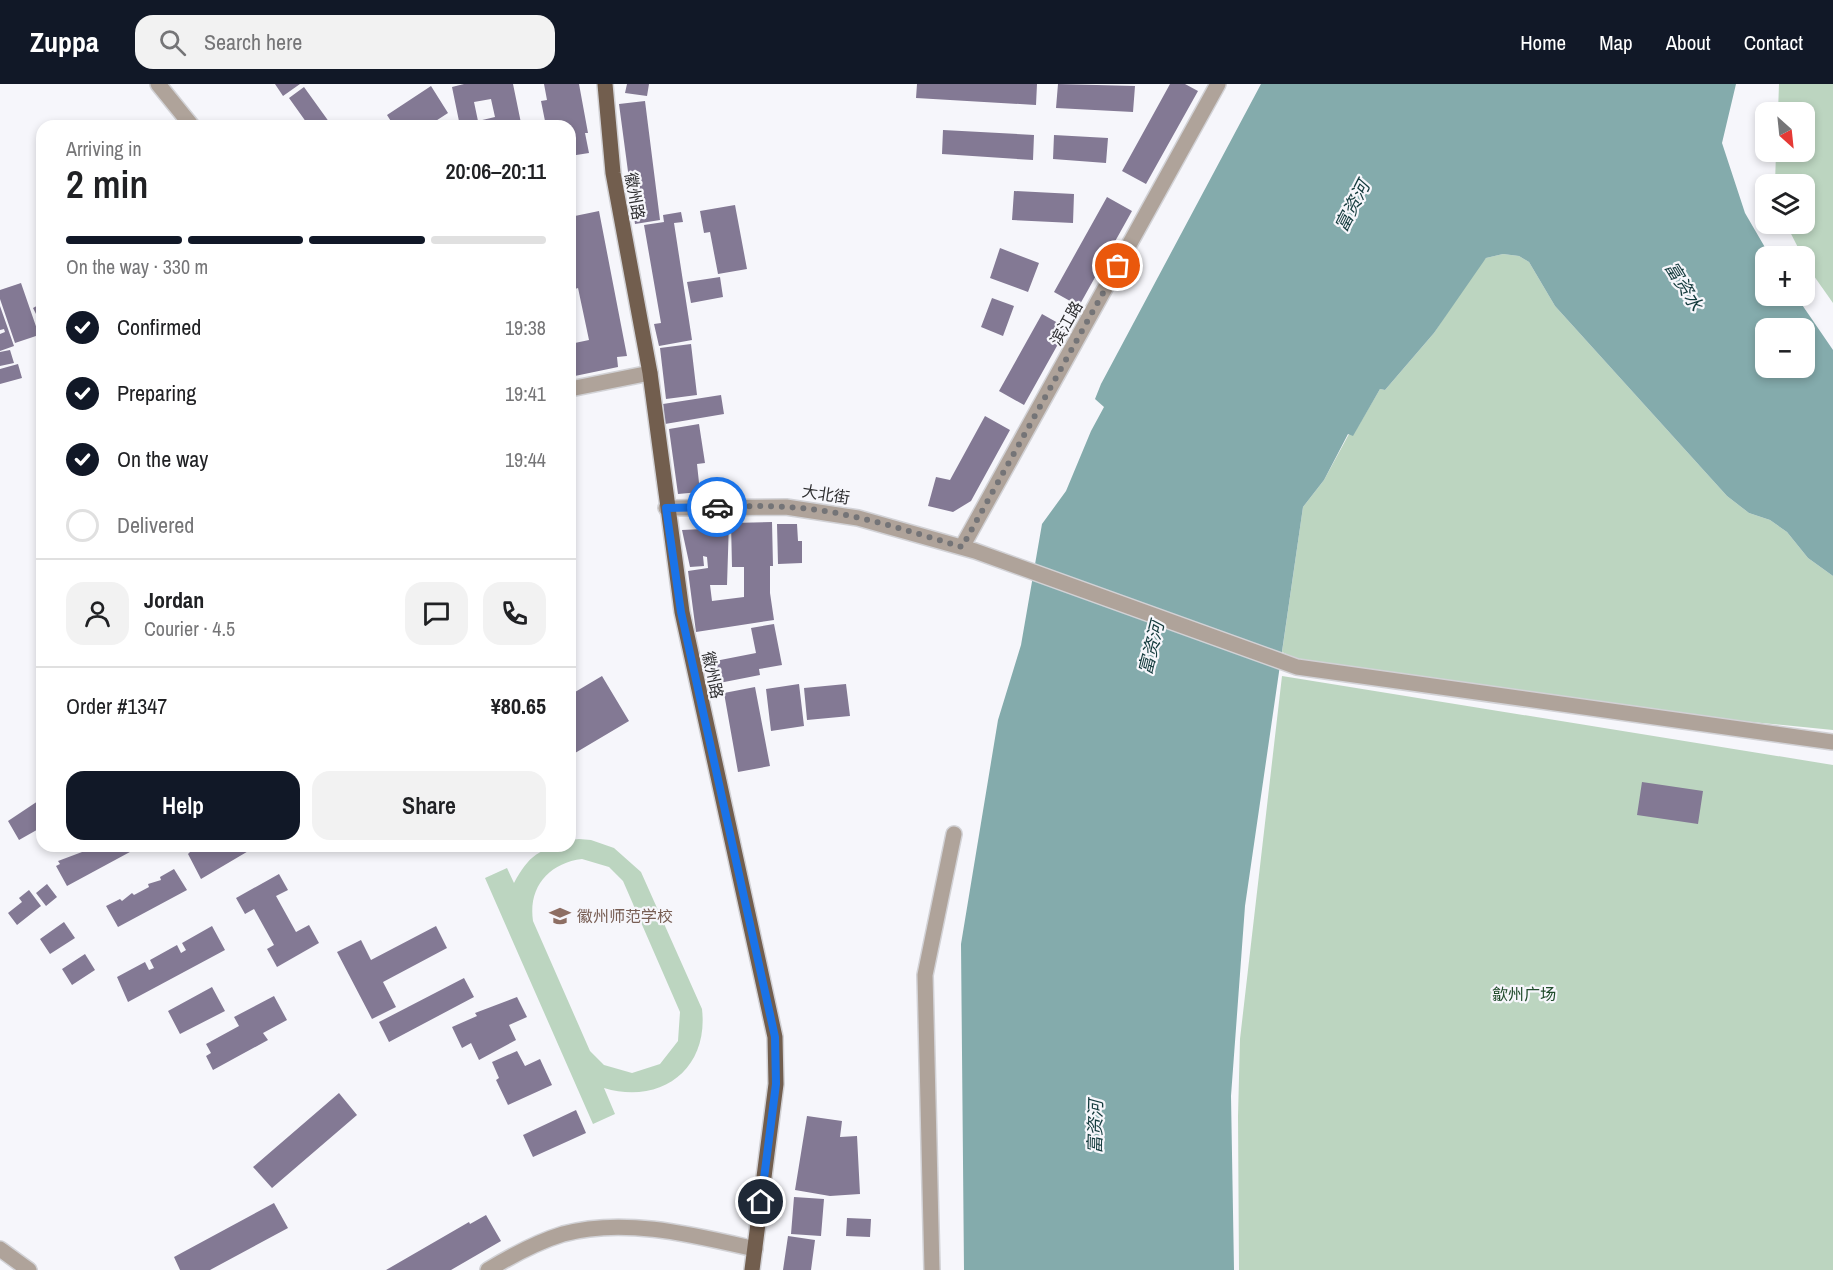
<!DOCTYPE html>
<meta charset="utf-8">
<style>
:root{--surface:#fff;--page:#f2f2f2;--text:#202124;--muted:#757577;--line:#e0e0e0;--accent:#111827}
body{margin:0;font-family:"Archivo Narrow","Noto Sans SC",sans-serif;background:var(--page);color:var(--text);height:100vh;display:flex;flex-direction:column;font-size:22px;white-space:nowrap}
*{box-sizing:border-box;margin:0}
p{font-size:20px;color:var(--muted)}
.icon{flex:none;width:33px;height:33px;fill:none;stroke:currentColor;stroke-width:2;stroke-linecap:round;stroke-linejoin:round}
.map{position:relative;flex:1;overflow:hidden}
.panel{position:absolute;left:36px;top:36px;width:540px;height:732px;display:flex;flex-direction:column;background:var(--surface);border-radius:18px;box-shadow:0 3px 9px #0003}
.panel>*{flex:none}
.needle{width:39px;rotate:153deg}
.controls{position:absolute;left:1755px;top:18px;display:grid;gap:12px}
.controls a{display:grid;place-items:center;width:60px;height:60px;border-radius:12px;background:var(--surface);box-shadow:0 3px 9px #0003;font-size:30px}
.pin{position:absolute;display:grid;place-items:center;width:51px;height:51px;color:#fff;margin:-26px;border:3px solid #fff;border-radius:50%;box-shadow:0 2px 6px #0007}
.courier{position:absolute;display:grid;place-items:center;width:60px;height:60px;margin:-30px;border:4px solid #1a73e8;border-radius:50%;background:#fff;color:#222;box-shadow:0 2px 8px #0007}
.headline em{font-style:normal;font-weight:600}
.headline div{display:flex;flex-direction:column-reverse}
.headline{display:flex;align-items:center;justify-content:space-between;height:102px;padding:0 30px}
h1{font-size:39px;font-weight:600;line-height:45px}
.bar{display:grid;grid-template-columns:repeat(4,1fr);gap:9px 6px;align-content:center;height:72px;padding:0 30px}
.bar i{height:8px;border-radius:4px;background:var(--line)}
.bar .selected{background:var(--accent)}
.bar p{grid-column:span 4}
.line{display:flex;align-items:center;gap:15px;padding:0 30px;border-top:2px solid var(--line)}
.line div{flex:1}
.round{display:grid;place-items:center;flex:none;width:63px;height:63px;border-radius:18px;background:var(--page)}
ol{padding:0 30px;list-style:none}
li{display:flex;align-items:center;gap:18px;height:66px}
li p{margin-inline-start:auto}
li .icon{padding:6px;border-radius:50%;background:var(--accent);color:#fff;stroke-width:4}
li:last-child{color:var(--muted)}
li i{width:33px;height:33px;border:3px solid var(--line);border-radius:50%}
.button{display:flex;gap:12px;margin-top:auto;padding:12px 30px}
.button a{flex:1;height:69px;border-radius:18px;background:var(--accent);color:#fff;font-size:24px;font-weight:600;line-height:69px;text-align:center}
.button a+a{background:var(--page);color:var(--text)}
header{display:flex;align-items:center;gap:36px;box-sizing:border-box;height:84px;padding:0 30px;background:var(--accent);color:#fff}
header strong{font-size:28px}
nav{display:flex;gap:33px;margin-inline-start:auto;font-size:21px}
.search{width:420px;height:54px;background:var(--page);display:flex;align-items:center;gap:15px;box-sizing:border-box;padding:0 21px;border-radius:18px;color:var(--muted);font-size:22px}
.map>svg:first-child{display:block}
.green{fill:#bcd5c0;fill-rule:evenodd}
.water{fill:#84abac;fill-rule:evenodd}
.building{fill:#837994;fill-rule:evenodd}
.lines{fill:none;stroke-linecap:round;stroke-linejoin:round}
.minor-casing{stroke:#d2d2d6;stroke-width:18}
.major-casing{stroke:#d2d2d6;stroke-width:18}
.minor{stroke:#afa39a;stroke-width:15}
.major{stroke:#725e4e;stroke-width:15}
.done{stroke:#747477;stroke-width:6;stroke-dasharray:0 10.8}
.route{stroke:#1a73e8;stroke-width:8}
.labels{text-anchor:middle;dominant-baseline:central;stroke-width:4.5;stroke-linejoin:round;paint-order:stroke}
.street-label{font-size:16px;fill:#2e2e30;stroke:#f6f6fb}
.education-label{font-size:16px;fill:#785e54;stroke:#f6f6fb;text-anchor:start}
.park-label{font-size:16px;fill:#204b2b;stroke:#f6f6fb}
.water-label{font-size:18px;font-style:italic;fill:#133a3c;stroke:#f6f6fb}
</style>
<header>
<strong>Zuppa</strong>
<div class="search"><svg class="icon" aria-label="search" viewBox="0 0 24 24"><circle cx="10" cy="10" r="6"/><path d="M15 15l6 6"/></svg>Search here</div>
<nav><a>Home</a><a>Map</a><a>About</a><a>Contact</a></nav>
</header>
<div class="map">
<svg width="1833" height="1186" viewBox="0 0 1833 1186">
<rect width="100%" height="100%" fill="#f6f6fb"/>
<path class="green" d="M1779,0h54v219l-24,-34 -23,-45h18v-40h-29l1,-32h28v-40h-26z
M1503,170l16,2 10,6 26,44 172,190 22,17 21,7 17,12 21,26 25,18v154l-102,-10 -432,-60 -17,-8 21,-145 21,-27 25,-46 4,1 27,-46 5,1 49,-57 44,-67 8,-8z
M1282,592l551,89v505h-594l-1,-154 2,-77z
M579,755l12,1 23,8 27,24 61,137c7,61 -42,96 -98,79l11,26 -22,10 -108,-246 22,-10 7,15c14,-26 26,-37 56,-37v-6zM582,775l27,8 14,14 57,131 -2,29 -18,23 -28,9 -28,-8 -14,-14 -57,-130c-5,-34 16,-58 49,-62z"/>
<path class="water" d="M1261,0h475l-14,59 23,70 25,43h-4v40h30l37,54v226l-25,-18 -21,-26 -17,-12 -21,-7 -22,-17 -172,-190 -26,-44 -10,-6 -16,-2 -17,4 -52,75 -49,57 -5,-1 -27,47 -5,-2 -24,46 -21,27 -58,399 -14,190 3,174h-270l-3,-326 37,-224 23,-75 21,-121 24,-33 25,-60 13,-24 -9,-8 6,-15zM1766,244h38v40h-38z"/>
<path class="building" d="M275,0h25l-17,12z
M464,0h49l8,39 -6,3h-55l-8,-39zM491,15l4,18 -17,4 -4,-19z
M544,0h35l9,49h-3l4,20 -19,3v-30h-24l-5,-25 6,-1z
M627,0h22l-2,12 -22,-3z
M917,0h120l-1,21 -120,-7z
M1058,0l77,2 -2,26 -77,-4z
M1170,0h15l13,7 -52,93 -24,-13z
M431,2l17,27 -20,13h-34l-7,-11z
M304,3l28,39h-23l-20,-28z
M645,17l15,119 -25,4 -16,-120z
M943,46l91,5 -1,25 -91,-6z
M1054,51l54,3 -2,25 -53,-4z
M1014,107l60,3 -1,29 -61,-3z
M1107,113l25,14 -53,95 -25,-14z
M735,121l12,64 -29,5 -8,-42 -6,1 -4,-22z
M599,127l28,145 -10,1 1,10 -48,10v-33l19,-4 -11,-52 -3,1 -5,-26v-46z
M681,128l2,10 -9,1 18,117 -33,6 -5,-22 7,-1 -17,-98 20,-3 -1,-7z
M1000,164l39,15 -11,29 -38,-14z
M720,193l3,20 -32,6 -4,-21z
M21,199l18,52 -24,8 -15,-44v-9z
M992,214l22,8 -11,30 -22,-9z
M42,219v23l-9,-18z
M0,222l14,40 -14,5v-17l5,-2 -1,-3 -4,1z
M1042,230l25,14 -43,77 -25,-14z
M691,260l6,51 -31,4 -6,-51z
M10,266l4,13 -14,3v-14z
M18,280l4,14 -22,6v-15z
M721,311l3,19 -59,10 -2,-20z
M985,332l25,14 -39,71 -18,11 -25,-6 8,-29 14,3z
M699,340l6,39 -8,1 3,28 -22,2 -9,-65z
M703,438h26l-2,63h-17l2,16 32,-4v-30h-12l-1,-44 41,-1 1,44h-3v27l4,27 -78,12 -8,-61 20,-3 -1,-11 -4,-1 1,10 -14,1 -8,-37 21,-1z
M777,440h20l1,17h4v22l-24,1z
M774,540l8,41 -23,4 1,6 -46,9 -4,-22 46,-9 -5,-25z
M602,592l27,45 -59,35v-61z
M799,600l5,42 -33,5 -5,-42z
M846,600l4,32 -43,4 -3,-32z
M755,603l15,79 -32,6 -14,-79z
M1642,698l61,9 -5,33 -61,-9z
M41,715l1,28 -23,13 -11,-19z
M85,762h56l-74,40 -11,-20 4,-2 -2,-3 24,-9 -2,-4z
M196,762l26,2 35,-2 -56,33 -13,-25z
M174,785l13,21 -69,37 -12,-21 14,-7 2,2 10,-8 2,2 15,-8 -1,-3 13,-4 -1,-3z
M279,790l9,16 -12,6 20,36 13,-7 10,18 -42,24 -10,-18 7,-4 -20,-36 -9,5 -9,-16z
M47,800l10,13 -11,9 -10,-13z
M29,806l12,16 -24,19 -9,-12 14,-11 -3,-4z
M64,838l11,16 -25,16 -10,-15z
M212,842l13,24 -97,52 -11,-25 28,-15 4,8 5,-2 -4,-8 27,-15 4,8 5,-3 -4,-7z
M436,842l11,22 -64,34 13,25 -24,12 -35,-67 24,-12 10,20z
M85,870l10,16 -23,15 -10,-16z
M464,894l10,19 -85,45 -10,-20z
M212,903l13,24 -45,23 -12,-23z
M274,912l13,24 -24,13 5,7 -55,30 -7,-14 5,-3 -5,-9 33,-18 -5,-9z
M517,913l10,20 -18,8 7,15 -37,20 -8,-17 -9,5 -10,-21 25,-11 -2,-3z
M517,967l8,15 15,-7 12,26 -44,20 -12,-25 3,-2 -7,-16z
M339,1009l18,22 -85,73 -19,-21z
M576,1026l10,23 -53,24 -10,-22z
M807,1032l35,5 -2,16 17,-1 3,58 -30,2 -35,-6z
M794,1113l30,2 -3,37 -30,-2z
M274,1119l14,25 -78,42h-30l-6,-13z
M486,1131l15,26 -50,29h-65l83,-48 1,2z
M847,1134l24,1 -1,18 -24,-1z
M788,1152l27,4 -4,30h-28z"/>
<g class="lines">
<defs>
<path id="minor" d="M158,0l34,42
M570,305l80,-16
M666,424l120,-1 72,11 117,33 322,116 536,75
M962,463l256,-463
M0,1165l29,21
M488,1186c23,-14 49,-28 75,-36 61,-17 131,1 192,15
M932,1186l-7,-295 29,-141"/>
<path id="major" d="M605,0l8,89 37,200 32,239 93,425 1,47 -24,186"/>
</defs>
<use href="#minor" class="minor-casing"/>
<use href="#major" class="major-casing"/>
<use href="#minor" class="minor"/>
<use href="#major" class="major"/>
</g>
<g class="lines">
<path class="done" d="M717,423c23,0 47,-2 69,0 61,3 119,23 176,40l156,-281"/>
<path class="route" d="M717,423l-51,1 15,104 94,425 1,47 -15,118"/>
</g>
<defs>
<symbol id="school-bare" viewBox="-9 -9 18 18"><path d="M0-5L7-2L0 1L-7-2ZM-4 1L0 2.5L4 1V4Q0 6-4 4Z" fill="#8d6e63" stroke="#f6f6fb" stroke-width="2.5" paint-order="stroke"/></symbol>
</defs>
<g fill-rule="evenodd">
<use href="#school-bare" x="545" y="817" width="30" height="30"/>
</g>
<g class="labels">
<g class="street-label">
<text transform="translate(635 112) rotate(80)">徽州路</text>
<text transform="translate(1066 239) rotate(-61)">滨江路</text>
<text transform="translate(826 410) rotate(9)">大北街</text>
<text transform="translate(713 591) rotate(78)">徽州路</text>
</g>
<g class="education-label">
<text x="577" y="832">徽州师范学校</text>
</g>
<g class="park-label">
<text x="1524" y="910">歙州广场</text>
</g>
<g class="water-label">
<text transform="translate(1352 122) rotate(-63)">富资河</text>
<text transform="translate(1684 202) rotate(58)">富资水</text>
<text transform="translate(1151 564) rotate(-76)">富资河</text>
<text transform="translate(1095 1043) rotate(-89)">富资河</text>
</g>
</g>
</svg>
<div class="controls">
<a><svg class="needle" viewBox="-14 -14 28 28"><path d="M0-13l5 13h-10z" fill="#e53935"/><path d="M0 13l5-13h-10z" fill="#757577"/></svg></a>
<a><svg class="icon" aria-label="layers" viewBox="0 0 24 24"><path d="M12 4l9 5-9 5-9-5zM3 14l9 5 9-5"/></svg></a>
<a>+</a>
<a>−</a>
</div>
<div class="pin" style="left:1118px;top:182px;background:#ea580c"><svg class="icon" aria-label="bag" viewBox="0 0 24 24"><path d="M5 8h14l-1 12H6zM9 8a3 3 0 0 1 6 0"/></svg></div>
<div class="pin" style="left:761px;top:1118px;background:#1f2937"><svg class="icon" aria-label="home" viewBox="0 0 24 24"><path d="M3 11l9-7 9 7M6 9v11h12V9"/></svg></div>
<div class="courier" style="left:717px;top:423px"><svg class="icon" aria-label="car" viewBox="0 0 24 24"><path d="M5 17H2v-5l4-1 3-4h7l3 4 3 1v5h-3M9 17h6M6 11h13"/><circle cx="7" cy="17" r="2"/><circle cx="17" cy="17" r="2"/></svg></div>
<section class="panel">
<div class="headline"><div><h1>2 min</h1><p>Arriving in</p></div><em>20:06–20:11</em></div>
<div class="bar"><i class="selected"></i><i class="selected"></i><i class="selected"></i><i></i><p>On the way · 330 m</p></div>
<ol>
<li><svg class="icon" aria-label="check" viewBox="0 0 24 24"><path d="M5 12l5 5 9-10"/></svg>Confirmed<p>19:38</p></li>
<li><svg class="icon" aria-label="check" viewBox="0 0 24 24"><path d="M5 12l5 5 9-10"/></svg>Preparing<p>19:41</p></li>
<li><svg class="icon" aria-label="check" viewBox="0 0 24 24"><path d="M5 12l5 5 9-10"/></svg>On the way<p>19:44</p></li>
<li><i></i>Delivered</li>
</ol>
<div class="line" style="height:108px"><a class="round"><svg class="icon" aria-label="person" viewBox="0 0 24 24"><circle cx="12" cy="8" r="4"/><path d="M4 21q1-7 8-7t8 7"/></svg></a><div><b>Jordan</b><p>Courier · 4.5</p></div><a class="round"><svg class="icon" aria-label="chat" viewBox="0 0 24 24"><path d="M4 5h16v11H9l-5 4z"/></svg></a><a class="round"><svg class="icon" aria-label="phone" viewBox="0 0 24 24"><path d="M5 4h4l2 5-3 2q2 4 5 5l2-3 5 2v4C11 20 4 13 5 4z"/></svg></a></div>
<div class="line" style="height:78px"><div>Order #1347</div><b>¥80.65</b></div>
<div class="button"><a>Help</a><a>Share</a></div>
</section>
</div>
